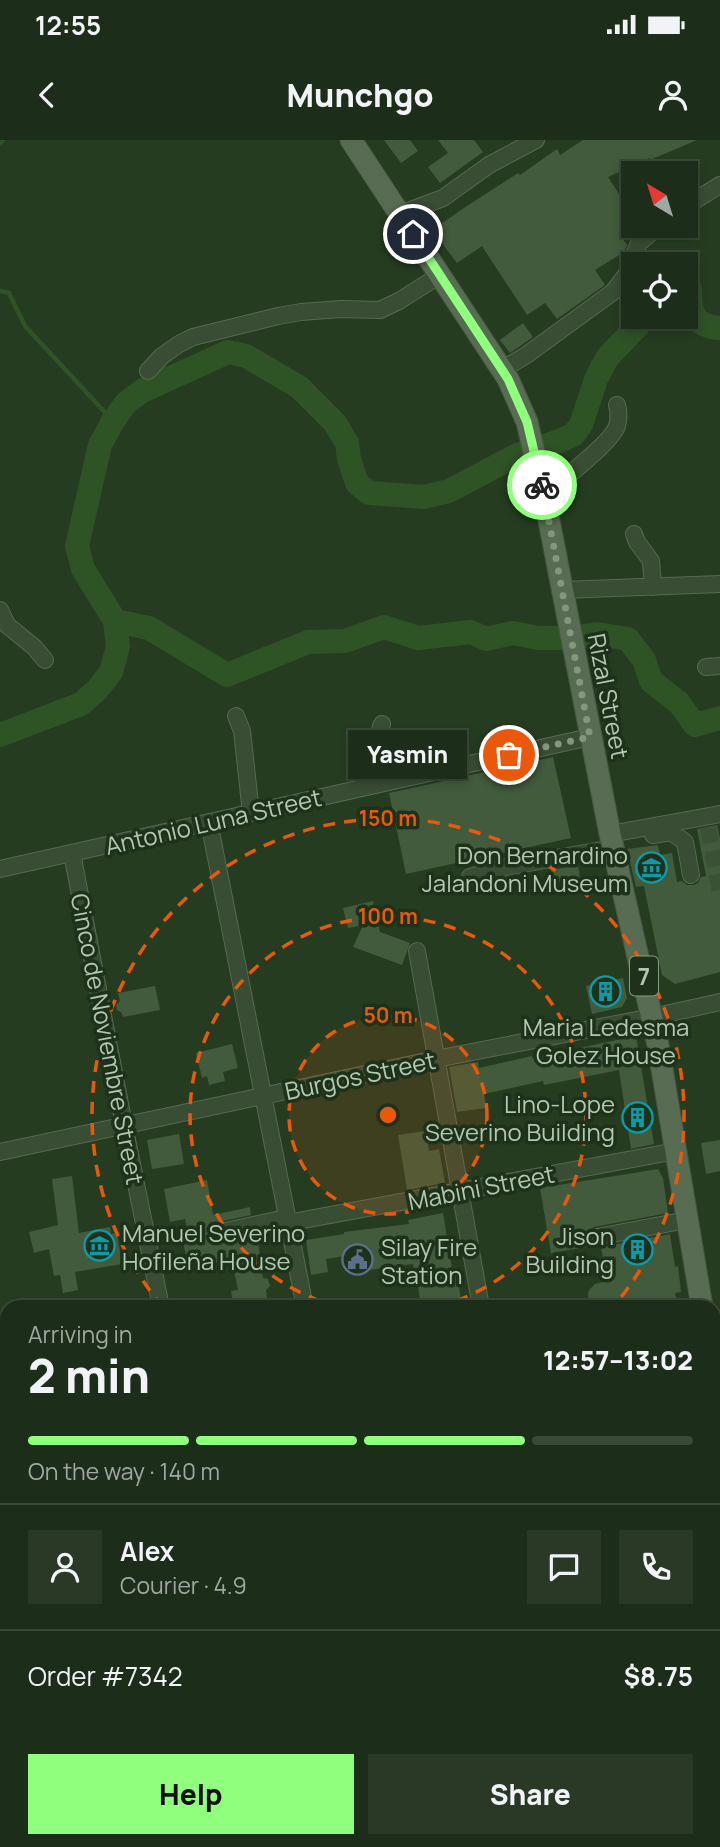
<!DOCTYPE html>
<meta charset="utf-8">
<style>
:root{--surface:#1c2d19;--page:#293926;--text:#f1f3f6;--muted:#a0a8a2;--line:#3a4938;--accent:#91ff7e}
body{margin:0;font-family:Manrope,sans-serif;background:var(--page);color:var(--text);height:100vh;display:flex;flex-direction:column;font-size:26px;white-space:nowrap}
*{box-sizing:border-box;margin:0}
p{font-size:23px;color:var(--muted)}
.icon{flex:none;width:38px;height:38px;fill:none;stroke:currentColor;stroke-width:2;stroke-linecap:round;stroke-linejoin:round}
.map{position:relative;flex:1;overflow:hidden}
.drawer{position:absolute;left:0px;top:1160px;width:721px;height:548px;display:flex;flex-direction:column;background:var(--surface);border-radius:21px 21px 0 0;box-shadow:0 4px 10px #0003,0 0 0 2px var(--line)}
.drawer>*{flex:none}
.needle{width:46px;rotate:322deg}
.tools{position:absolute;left:621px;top:21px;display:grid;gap:14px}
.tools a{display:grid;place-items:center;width:77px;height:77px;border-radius:0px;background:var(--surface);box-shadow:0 4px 10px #0003,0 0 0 2px var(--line);font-size:35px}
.pin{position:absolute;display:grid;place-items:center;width:60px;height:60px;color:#fff;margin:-30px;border:4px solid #fff;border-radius:50%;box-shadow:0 2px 7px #0007}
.courier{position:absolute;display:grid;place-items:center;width:70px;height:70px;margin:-35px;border:5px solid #91ff7e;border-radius:50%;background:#fff;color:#222;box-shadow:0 2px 9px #0007}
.bubble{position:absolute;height:49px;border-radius:0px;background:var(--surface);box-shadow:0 4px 10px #0003,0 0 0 2px var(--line);font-size:23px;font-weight:800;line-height:49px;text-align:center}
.head em{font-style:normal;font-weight:800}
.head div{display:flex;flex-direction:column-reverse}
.head{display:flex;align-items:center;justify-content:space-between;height:119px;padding:0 28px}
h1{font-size:46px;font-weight:800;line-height:52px}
.bar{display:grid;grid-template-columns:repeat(4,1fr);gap:10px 7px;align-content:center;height:84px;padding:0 28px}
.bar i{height:9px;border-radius:5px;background:var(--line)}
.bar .selected{background:var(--accent)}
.bar p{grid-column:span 4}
.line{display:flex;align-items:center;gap:18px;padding:0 28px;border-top:2px solid var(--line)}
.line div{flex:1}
.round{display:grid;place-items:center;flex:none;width:74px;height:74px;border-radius:0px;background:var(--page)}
.button{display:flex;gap:14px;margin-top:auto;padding:14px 28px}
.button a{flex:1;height:80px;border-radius:0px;background:var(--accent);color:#111;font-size:28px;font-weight:800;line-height:80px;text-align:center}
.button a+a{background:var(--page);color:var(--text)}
.status{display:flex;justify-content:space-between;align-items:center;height:49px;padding:0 35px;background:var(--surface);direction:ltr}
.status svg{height:19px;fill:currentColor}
header{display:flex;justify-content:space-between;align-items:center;height:91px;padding:0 28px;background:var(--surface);font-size:32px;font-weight:800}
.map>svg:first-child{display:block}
.green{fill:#42462c}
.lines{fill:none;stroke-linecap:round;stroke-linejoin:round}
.stream{stroke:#2e5325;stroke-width:4.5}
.river{stroke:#2e5325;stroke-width:24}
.building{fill:#425b3c}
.minor-tunnel{stroke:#3b5136;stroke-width:16;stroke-dasharray:16 8;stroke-linecap:butt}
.minor-casing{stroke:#566a53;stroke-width:18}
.major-casing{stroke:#455841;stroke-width:23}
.path{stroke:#596349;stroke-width:2.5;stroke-dasharray:5 5;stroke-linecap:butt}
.minor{stroke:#394c34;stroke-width:16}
.major{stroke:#576c52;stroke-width:21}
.done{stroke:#82977e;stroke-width:7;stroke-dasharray:0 12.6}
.route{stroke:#91ff7e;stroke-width:9}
.ring{fill:none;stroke:#e8590c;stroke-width:3.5;stroke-dasharray:12 9}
.labels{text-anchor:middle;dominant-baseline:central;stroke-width:7;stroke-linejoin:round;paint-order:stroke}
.shield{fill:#1e311a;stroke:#869b83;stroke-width:2}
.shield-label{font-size:23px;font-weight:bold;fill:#b3c8b0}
.street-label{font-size:24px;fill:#b3c8b0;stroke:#1e311a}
.poi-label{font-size:24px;fill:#b3c8b0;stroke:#1e311a;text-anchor:end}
.centre{fill:#e8590c;stroke:#1e311a;stroke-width:3.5}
.ring-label{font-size:21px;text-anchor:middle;font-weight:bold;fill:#e8590c;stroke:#1e311a;stroke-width:7;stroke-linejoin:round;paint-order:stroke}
</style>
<div class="status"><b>12:55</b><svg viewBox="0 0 49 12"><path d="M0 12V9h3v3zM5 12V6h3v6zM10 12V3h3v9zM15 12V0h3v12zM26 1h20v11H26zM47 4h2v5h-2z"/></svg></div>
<header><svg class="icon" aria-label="back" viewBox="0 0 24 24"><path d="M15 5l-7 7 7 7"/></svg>Munchgo<svg class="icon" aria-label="person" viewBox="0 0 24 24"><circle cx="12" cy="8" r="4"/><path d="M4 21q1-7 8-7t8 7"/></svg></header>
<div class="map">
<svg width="720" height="1707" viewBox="0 0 720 1707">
<rect width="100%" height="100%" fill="#263c21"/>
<path class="green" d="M714,1380l6,30v36l-6,1z"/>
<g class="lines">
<path class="stream" d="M0,3l3,-3
M0,151l9,2 16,33 88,95"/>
<path class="river" d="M686,143l2,1c4,8 1,14 3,22 2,16 15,21 29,22
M115,481l34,7 78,47 81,-33 37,-1 39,-14 34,11 53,-6 15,7 27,-6 25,5h33l26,-4 31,5 16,21 7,21 28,22 16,22 25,-7
M0,595l81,-31 16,-14 14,-18 7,-25 -3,-26 -32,-52 -6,-23 23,-101 13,-24 13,-18 16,-12 86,-39 18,4 53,31 36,36 12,20 2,16 8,24 12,10 55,4 25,-6 68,-36 37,-12 19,-8 8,-10 15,-46 11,-21 39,-41"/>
</g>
<path class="building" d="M384,0h26l8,11 -17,12z
M438,0h36l9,12 -43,31 -12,-16 20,-14z
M583,0h114l-47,20 -1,-2 -41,19 26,40v7l-15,9 8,12 -3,7 -29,18 10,15 -48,34 -12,-16 -18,12 -45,-69 -25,17 -25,-33 35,-24 51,-33 2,2 37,-26 3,6z
M523,183l10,14 -23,16 -10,-13z
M553,617l18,81 -165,36 -17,-81z
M717,685l3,14v133l-45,12 -13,-9 -18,-89 -8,1 -9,-38 31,-4 2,10 12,-2 5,29 5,-1 5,4h7l4,-2 3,-6 5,-1 -9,-47z
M578,725l2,14 -27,4 -2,-13z
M373,761l7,31 30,11 -8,22 -49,-18 10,-22 -15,3 -5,-20z
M623,838l4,20 -5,9 -30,7 -6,-28z
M155,846l5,24 -37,7 -1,-4 -5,-3 -1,-5 4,-4 -2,-8z
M636,896l18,108 -23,5 -12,-79 -75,15 -1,-4 -59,13 2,14 -29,4 -8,-45 29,-5 1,6 53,-12v2z
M232,904l6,24 -15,4 2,9 -16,4 -2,-9 -5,2 -6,-25z
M426,991l3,20 10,-2 6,34 -38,7 -9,-55z
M179,994l5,30 -32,5 -5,-29z
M720,1000v31l-14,3 -5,-31z
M658,1029l5,9 5,35 -74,14 -4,3 -3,4v6l5,6 -41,7 -11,-65z
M72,1036l7,57 31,-6 1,7 6,-1 5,31 -47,8 3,18 -15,3 -3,-18 -6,1 -5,-27 -15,4 -5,-21 29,-7 -6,-46z
M207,1040l6,35 37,-8 1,8 -28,6 -4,3 -3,9 2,4 5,4 34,-6 6,43 5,1 2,7 -4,4 2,14 -14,3h-20l-3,-16 7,-1 -6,-30 -37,7 -3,-13 -6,1 -3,-12 7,-2 -5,-22 -15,3 -6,-33z
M443,1073l9,55 4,-1 6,40h-41l-5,-34h-2l-1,-9 -60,8 -2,-17 -25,4 2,13 -17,3 -5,-35 38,-6v-2l65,-8 -1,-4z
M670,1094l5,33 3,-1 3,26 -6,1 1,5 -5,1v6l-30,2 -1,-4 -6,1 -1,-5 -20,2 1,6h-25l-1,-14 2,-4 5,-5 12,-3 -6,-34z"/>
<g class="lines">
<path class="minor-tunnel" d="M708,687l12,66"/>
<defs>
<path id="minor" d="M686,66l34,-21
M400,74l43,-16 46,-33 47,-25
M501,230l24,-14 88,-64 13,-17 13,-32 20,-17
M148,231l14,-15 17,-12 14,-7 85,-21 23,-4 40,-3 39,1 19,-9 41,-26
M544,355c15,-12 68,-53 73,-69 2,-7 2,-14 0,-21
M634,394l3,8 14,19 2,26
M563,450l157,-6
M0,470l7,15 27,22 11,13
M706,527l14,-1
M236,576l6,15 9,82
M373,645c1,-10 3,-20 5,-30 2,-12 -1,-20 4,-31
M209,682l96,485
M610,694l110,-20
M653,695l18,-3 14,10 6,33
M72,713l52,272 37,182
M0,729l590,-132
M470,737l41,-11 102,-18
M417,811l64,356
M0,1012l436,-93 216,-42 68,-15
M287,1083l389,-72
M226,1091l60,-13
M597,1097l90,-17
M0,1355l7,-1
M714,1461h6
M0,1549l7,-1
M714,1550l6,-1
M266,1701l1,6
M409,1701l1,6
M622,1701l1,6"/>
<path id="major" d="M351,0l157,239 19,43 17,73 66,339 48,211 44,262
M714,1240l6,35"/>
</defs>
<use href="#minor" class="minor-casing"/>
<use href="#major" class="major-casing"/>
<path class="path" d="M714,1356h6"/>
<use href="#minor" class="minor"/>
<use href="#major" class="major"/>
</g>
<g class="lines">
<path class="done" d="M509,615l81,-18 -48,-252"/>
<path class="route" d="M413,94l95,145 19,43 15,63"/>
</g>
<circle cx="388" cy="975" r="99" fill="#e8590c" fill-opacity=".12"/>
<g class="ring">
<circle cx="388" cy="975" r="99"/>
<path d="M340 1167A198 198 0 1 1 436 1167"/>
<path d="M163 1167A296 296 0 1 1 613 1167"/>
</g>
<defs>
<symbol id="museum-ring" viewBox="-11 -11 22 22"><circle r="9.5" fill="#1e311a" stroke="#0f9aa8" stroke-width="1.5"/><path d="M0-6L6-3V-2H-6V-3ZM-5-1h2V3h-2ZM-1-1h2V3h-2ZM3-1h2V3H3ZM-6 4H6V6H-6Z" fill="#0f9aa8"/></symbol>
<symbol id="building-ring" viewBox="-11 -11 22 22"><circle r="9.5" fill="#1e311a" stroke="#0f9aa8" stroke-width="1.5"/><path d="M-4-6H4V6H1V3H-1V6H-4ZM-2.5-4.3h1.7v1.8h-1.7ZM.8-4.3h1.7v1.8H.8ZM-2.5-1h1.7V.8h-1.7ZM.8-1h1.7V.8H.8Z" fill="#0f9aa8"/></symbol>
<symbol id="civic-ring" viewBox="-11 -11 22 22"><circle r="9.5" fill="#1e311a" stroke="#5c6f8a" stroke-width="1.5"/><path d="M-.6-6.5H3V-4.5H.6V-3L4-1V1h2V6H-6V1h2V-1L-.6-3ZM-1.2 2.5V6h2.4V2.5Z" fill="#5c6f8a"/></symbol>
</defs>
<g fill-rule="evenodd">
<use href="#museum-ring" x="634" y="710" width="35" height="35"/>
<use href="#building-ring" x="588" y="834" width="35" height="35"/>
<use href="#building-ring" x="620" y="960" width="35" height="35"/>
<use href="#museum-ring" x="82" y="1088" width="35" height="35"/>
<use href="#building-ring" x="620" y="1092" width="35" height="35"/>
<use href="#civic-ring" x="340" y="1102" width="35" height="35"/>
</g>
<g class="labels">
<rect class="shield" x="630" y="816.5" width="28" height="39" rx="5"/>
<g class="shield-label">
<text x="644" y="836">7</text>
</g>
<g class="street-label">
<text transform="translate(609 556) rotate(79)">Rizal Street</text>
<text transform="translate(213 681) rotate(-13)">Antonio Luna Street</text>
<text transform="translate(108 899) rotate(79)">Cinco de Noviembre Street</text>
<text transform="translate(360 935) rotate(-12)">Burgos Street</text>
<text transform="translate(481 1047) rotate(-11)">Mabini Street</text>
</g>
<g class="poi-label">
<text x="628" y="714">Don Bernardino<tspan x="628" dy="28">Jalandoni Museum</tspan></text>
<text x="606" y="886" text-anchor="middle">Maria Ledesma<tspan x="606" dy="28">Golez House</tspan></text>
<text x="615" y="963">Lino-Lope<tspan x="615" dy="28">Severino Building</tspan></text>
<text x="122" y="1092" text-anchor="start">Manuel Severino<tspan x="122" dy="28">Hofileña House</tspan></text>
<text x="614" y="1095">Jison<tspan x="614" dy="28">Building</tspan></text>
<text x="381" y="1106" text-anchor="start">Silay Fire<tspan x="381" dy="28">Station</tspan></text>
</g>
</g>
<circle cx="388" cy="975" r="10" class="centre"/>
<g class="ring-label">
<text x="388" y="686">150 m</text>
<text x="388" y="784">100 m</text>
<text x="388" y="883">50 m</text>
</g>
</svg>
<div class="tools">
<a><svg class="needle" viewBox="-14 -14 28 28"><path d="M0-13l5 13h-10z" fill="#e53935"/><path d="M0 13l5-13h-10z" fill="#a0a8a2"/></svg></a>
<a><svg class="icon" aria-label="locate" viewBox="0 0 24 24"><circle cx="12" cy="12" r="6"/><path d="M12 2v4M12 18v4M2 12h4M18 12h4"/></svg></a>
</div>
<div class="pin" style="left:509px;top:615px;background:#ea580c"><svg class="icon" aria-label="bag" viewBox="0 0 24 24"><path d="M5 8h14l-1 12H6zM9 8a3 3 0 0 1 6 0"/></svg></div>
<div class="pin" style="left:413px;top:94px;background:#1f2937"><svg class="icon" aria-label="home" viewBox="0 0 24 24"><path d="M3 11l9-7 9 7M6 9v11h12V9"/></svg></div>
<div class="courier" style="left:542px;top:345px"><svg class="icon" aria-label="bike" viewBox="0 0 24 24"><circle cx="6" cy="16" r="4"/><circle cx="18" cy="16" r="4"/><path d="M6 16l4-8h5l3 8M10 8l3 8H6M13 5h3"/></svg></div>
<div class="bubble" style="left:348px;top:590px;width:119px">Yasmin</div>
<section class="drawer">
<div class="head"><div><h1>2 min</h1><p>Arriving in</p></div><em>12:57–13:02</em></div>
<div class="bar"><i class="selected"></i><i class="selected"></i><i class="selected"></i><i></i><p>On the way · 140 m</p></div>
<div class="line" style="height:126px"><a class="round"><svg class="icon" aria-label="person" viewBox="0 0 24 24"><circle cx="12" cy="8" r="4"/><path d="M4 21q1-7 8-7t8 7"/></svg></a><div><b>Alex</b><p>Courier · 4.9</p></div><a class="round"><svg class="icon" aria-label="chat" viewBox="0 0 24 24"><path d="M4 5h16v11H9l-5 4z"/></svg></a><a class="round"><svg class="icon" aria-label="phone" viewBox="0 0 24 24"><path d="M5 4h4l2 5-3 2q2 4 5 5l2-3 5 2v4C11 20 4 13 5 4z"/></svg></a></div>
<div class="line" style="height:91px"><div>Order #7342</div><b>$8.75</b></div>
<div class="button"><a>Help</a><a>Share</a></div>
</section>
</div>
